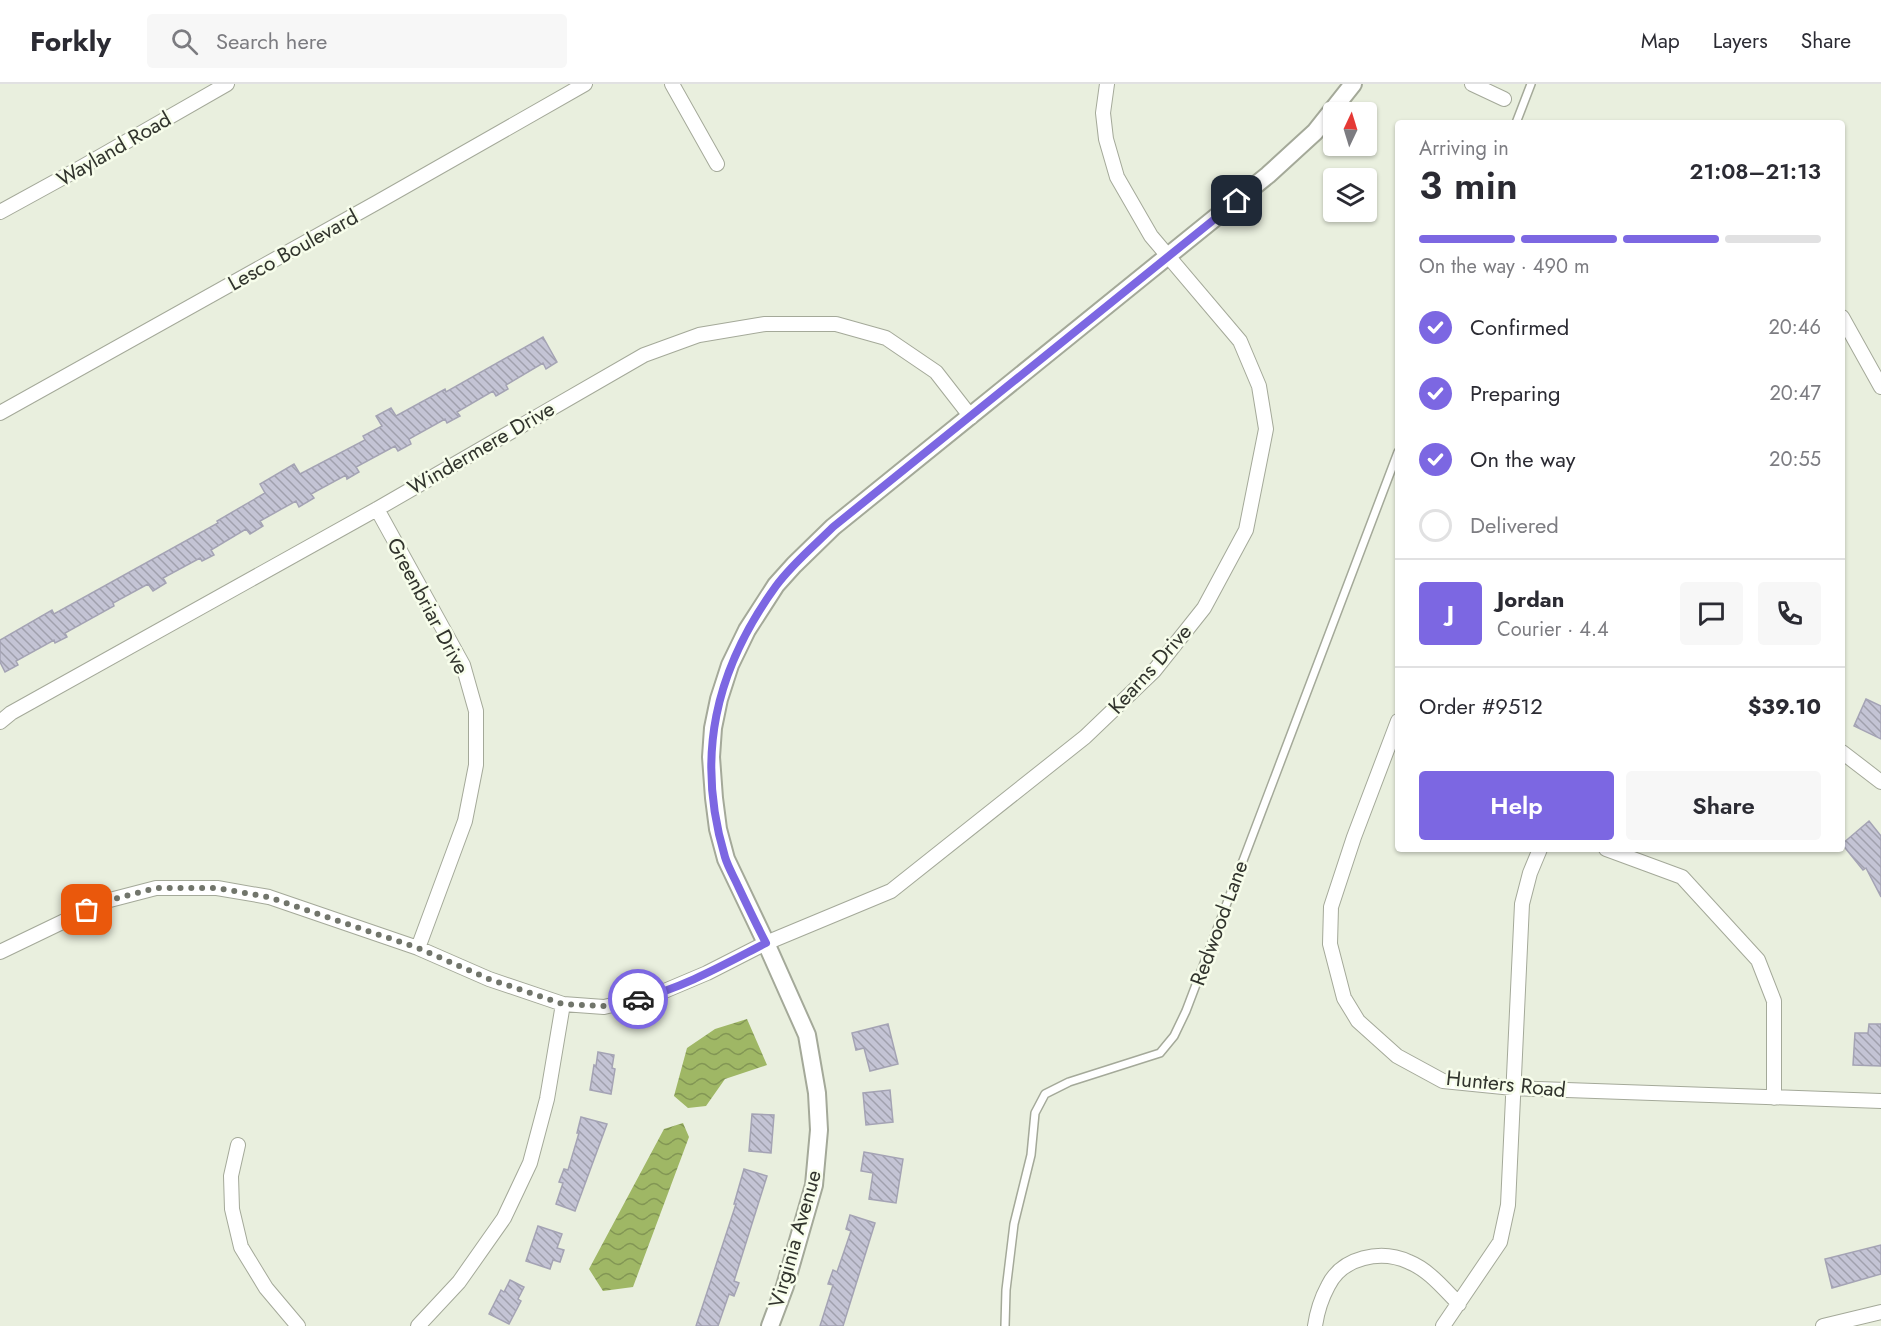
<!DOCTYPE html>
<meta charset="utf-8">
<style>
:root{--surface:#fff;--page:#f7f7f7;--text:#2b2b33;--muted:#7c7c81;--line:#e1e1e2;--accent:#7c67e2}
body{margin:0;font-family:Jost,sans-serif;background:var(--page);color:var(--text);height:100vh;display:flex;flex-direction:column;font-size:22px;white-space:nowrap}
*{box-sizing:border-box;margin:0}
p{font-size:20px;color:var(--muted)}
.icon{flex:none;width:33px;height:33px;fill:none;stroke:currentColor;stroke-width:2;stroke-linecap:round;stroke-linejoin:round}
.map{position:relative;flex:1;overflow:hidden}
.drawer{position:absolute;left:1395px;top:36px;width:450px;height:732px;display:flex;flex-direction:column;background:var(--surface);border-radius:6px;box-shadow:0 2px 4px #0004}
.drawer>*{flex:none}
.needle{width:39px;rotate:4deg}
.controls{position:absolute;left:1323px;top:18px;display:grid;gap:12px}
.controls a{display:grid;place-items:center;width:54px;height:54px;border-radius:6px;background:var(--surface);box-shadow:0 2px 4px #0004;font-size:30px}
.pin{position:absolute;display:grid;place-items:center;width:51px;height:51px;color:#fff;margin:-26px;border-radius:12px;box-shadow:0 3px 9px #0006}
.courier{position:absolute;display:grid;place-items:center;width:60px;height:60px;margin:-30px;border:4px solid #7c67e2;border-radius:50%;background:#fff;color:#222;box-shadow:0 2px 8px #0007}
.head em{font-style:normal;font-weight:600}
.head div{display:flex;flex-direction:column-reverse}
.head{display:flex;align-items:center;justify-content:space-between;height:102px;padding:0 24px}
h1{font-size:39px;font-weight:600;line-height:45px}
.bar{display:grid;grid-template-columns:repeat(4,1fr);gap:9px 6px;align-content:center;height:72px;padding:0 24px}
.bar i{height:8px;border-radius:4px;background:var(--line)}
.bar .active{background:var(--accent)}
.bar p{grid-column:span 4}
.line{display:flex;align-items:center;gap:15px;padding:0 24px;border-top:2px solid var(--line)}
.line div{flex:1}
.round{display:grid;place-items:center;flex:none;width:63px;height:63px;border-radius:6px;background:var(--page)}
ol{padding:0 24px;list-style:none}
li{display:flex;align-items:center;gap:18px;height:66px}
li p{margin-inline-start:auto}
li .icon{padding:6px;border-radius:50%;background:var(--accent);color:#fff;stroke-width:4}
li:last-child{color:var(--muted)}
li i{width:33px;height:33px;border:3px solid var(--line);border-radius:50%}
.button{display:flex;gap:12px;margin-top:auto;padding:12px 24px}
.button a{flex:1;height:69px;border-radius:6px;background:var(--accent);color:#fff;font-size:24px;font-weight:600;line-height:69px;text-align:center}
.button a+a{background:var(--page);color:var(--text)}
header{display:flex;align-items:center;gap:36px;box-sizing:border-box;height:84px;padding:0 30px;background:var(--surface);border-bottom:2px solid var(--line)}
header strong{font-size:28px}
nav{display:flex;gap:33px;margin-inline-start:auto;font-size:21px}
.search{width:420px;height:54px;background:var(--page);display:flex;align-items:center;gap:15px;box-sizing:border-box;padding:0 21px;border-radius:6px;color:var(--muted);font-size:22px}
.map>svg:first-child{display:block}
.water{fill:url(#water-waves)}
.building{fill:url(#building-back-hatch);stroke:#a4a3b4;stroke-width:1.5}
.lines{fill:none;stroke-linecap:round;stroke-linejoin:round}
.service-casing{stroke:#a4a999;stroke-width:10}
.minor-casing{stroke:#a4a999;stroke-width:16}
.tertiary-casing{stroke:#a4a999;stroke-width:20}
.service{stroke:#fff;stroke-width:7}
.minor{stroke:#fff;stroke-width:14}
.tertiary{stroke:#fff;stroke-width:16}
.done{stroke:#71756b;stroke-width:6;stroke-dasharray:0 10.8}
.route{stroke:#7c67e2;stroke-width:8}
.labels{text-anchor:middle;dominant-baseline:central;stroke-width:5;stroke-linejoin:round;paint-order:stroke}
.street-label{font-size:21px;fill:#31342d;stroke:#f7fdeb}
</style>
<header>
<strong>Forkly</strong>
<div class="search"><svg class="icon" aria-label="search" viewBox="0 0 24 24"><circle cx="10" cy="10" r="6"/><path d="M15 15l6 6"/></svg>Search here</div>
<nav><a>Map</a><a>Layers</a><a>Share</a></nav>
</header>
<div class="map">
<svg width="1881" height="1242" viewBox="0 0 1881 1242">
<defs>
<pattern id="water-waves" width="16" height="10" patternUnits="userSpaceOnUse" patternTransform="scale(1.5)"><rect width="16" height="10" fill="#9fb765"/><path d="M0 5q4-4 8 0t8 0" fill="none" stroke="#829654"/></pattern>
<pattern id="building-back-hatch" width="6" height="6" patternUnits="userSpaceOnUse" patternTransform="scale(1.5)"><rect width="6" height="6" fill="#c4c4d5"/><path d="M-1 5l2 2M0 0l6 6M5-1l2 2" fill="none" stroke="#a0a0ad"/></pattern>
</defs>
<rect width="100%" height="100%" fill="#e9efde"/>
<path class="water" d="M747,935l20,46 -42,14 -19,27 -18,2 -14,-12 13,-48 28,-19z
M683,1039l6,14 -56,150 -30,4 -14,-22 75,-140z"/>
<path class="building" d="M543,253l14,25 -11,7 -3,-6 -37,22 2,4 -12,7 -3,-5 -36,21 3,4 -13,7 -2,-4 -36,20 2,5 -13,7 -3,-5 -39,21 3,5 -12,7 -1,-4 -35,19 3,4 -15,9 -3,-6 -36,20 3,5 -13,8 -4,-5 -35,21 3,5 -12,6 -2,-3 -37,20 3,5 -13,8 -5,-7 -35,19 1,3 -49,27 2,4 -12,6 -1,-3 -38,21 2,4 -13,7 -5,-10v-22l52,-30 2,4 164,-91 -1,-2 48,-28 -5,-9 34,-20 6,10 65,-34 -2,-4 19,-10 -6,-10 15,-8 5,8 49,-27 1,3z
M1866,615l15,7v33l-27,-13z
M1869,737l12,15v61l-15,-29 -3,2 -21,-26z
M888,940l10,40 -28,7 -6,-23 -8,2 -4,-17z
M1869,940h12v42l-28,-1 2,-32h13z
M598,968l16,3 -2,13 3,1 -4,25 -21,-4 4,-25 2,1z
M890,1006l3,32 -27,3 -3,-32z
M752,1030l22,1 -3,38 -22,-2z
M581,1033l26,7 -32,87 -19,-7 7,-21 -4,-1 5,-13 4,1 11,-37h-2z
M864,1068l39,7 -7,44 -27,-4 4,-26 -12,-2z
M744,1085l23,7 -33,105 5,2 -5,13 -5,-2 -11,32h-22l40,-122h-2z
M850,1131l25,8 -32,103h-23l13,-41 -5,-1 5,-14 4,2 14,-41 -5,-2z
M538,1142l24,8 -5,14 7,2 -4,12 -7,-2 -3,9 -24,-8z
M1881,1161v29l-49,14 -7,-29z
M510,1196l14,7 -6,12 3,2 -12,23 -20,-10 12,-24 3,2z"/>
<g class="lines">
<defs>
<path id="service" d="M1516,39l15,-39
M1005,1242l1,-36 8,-66 17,-69 4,-42 10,-19 24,-12 91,-29 14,-17 12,-25 212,-559"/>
<path id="minor" d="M672,0l45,80
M1472,0l32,15
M0,128l82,-45 145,-83
M1842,233l39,70
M0,329l376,-210 209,-119
M377,425l86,156 13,46v54l-11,56 -47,127
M1398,637l-44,116 -23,70 -1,37 14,54 14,23 39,35 46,25 70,7 368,13
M0,638l11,-9 366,-204 267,-154 55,-20 66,-11h71l50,14 50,34 35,45
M1842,668l39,30
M1606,765l76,28 76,83 16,41v97
M0,868l106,-51 50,-13h61l52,9 149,51 71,31 74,25 41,3 51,-12 52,-22 59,-30 125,-52 194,-154 69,-66 50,-63 42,-78 20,-101 -7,-43 -19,-45 -89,-105 -34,-59 -11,-38 -3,-26 4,-29
M238,1061l-7,31 1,33 9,38 25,41 32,38
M418,1242l41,-44 45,-64 26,-55 17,-64 16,-95
M1315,1242c2,-14 6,-27 13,-40 14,-29 53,-37 81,-24 20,8 35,27 50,42
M1443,1242l57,-84 8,-37 14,-301 8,-31 10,-24
M1823,1242l58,-14"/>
<path id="tertiary" d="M770,1242l15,-40 29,-101 5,-55 -2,-37 -10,-58 -41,-92 -40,-84 -8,-30 -4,-31 -3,-41 2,-29 6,-29 11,-34 17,-35 29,-45 18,-20 39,-38 435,-352 47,-43 38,-48"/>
</defs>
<use href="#service" class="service-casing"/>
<use href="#minor" class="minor-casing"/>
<use href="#tertiary" class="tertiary-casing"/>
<use href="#service" class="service"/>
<use href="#minor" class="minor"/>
<use href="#tertiary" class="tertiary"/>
</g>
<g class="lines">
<path class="done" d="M87,826l19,-9 50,-13h61l51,9 150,51 71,31 74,25 40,2 35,-7"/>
<path class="route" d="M638,915c45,-11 87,-35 128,-56 -10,-19 -19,-38 -28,-57 -4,-9 -10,-19 -13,-29 -30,-100 -10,-187 51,-271 16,-22 38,-40 57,-59l404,-326"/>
</g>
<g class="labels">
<g class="street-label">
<text transform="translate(114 65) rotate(-30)">Wayland Road</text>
<text transform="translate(293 166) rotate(-29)">Lesco Boulevard</text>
<text transform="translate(481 364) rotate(-30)">Windermere Drive</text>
<text transform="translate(428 522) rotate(62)">Greenbriar Drive</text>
<text transform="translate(1150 585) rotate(-48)">Kearns Drive</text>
<text transform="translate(1219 839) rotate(-70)">Redwood Lane</text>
<text transform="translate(1506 1000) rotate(6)">Hunters Road</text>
<text transform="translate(795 1155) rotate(-74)">Virginia Avenue</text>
</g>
</g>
</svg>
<div class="controls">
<a><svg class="needle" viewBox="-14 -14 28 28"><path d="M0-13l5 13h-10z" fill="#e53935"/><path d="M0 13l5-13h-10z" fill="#7c7c81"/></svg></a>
<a><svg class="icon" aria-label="layers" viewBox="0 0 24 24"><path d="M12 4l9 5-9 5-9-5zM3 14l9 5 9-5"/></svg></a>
</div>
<div class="pin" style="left:87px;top:826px;background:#ea580c"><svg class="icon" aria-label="bag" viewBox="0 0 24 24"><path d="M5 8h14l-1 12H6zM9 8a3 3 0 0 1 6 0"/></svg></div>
<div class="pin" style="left:1237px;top:117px;background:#1f2937"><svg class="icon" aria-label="home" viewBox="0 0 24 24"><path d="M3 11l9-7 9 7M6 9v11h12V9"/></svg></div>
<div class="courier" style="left:638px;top:915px"><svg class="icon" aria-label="car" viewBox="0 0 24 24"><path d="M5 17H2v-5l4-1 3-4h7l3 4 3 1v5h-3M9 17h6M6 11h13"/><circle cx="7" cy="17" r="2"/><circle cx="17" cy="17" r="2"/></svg></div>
<section class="drawer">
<div class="head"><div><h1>3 min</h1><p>Arriving in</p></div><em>21:08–21:13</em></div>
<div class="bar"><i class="active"></i><i class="active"></i><i class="active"></i><i></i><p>On the way · 490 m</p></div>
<ol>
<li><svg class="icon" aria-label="check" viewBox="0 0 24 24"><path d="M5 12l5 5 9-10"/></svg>Confirmed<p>20:46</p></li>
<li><svg class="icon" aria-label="check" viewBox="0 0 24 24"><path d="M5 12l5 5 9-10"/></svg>Preparing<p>20:47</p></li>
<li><svg class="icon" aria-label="check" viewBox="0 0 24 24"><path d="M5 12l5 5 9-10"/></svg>On the way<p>20:55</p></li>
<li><i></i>Delivered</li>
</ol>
<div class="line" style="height:108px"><b class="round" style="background:var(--accent);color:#fff">J</b><div><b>Jordan</b><p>Courier · 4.4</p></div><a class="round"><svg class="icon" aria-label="chat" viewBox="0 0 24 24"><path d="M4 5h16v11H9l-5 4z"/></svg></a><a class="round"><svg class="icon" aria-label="phone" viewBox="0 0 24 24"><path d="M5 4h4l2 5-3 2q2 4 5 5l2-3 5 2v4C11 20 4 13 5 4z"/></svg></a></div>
<div class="line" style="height:78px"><div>Order #9512</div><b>$39.10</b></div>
<div class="button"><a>Help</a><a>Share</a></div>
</section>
</div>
